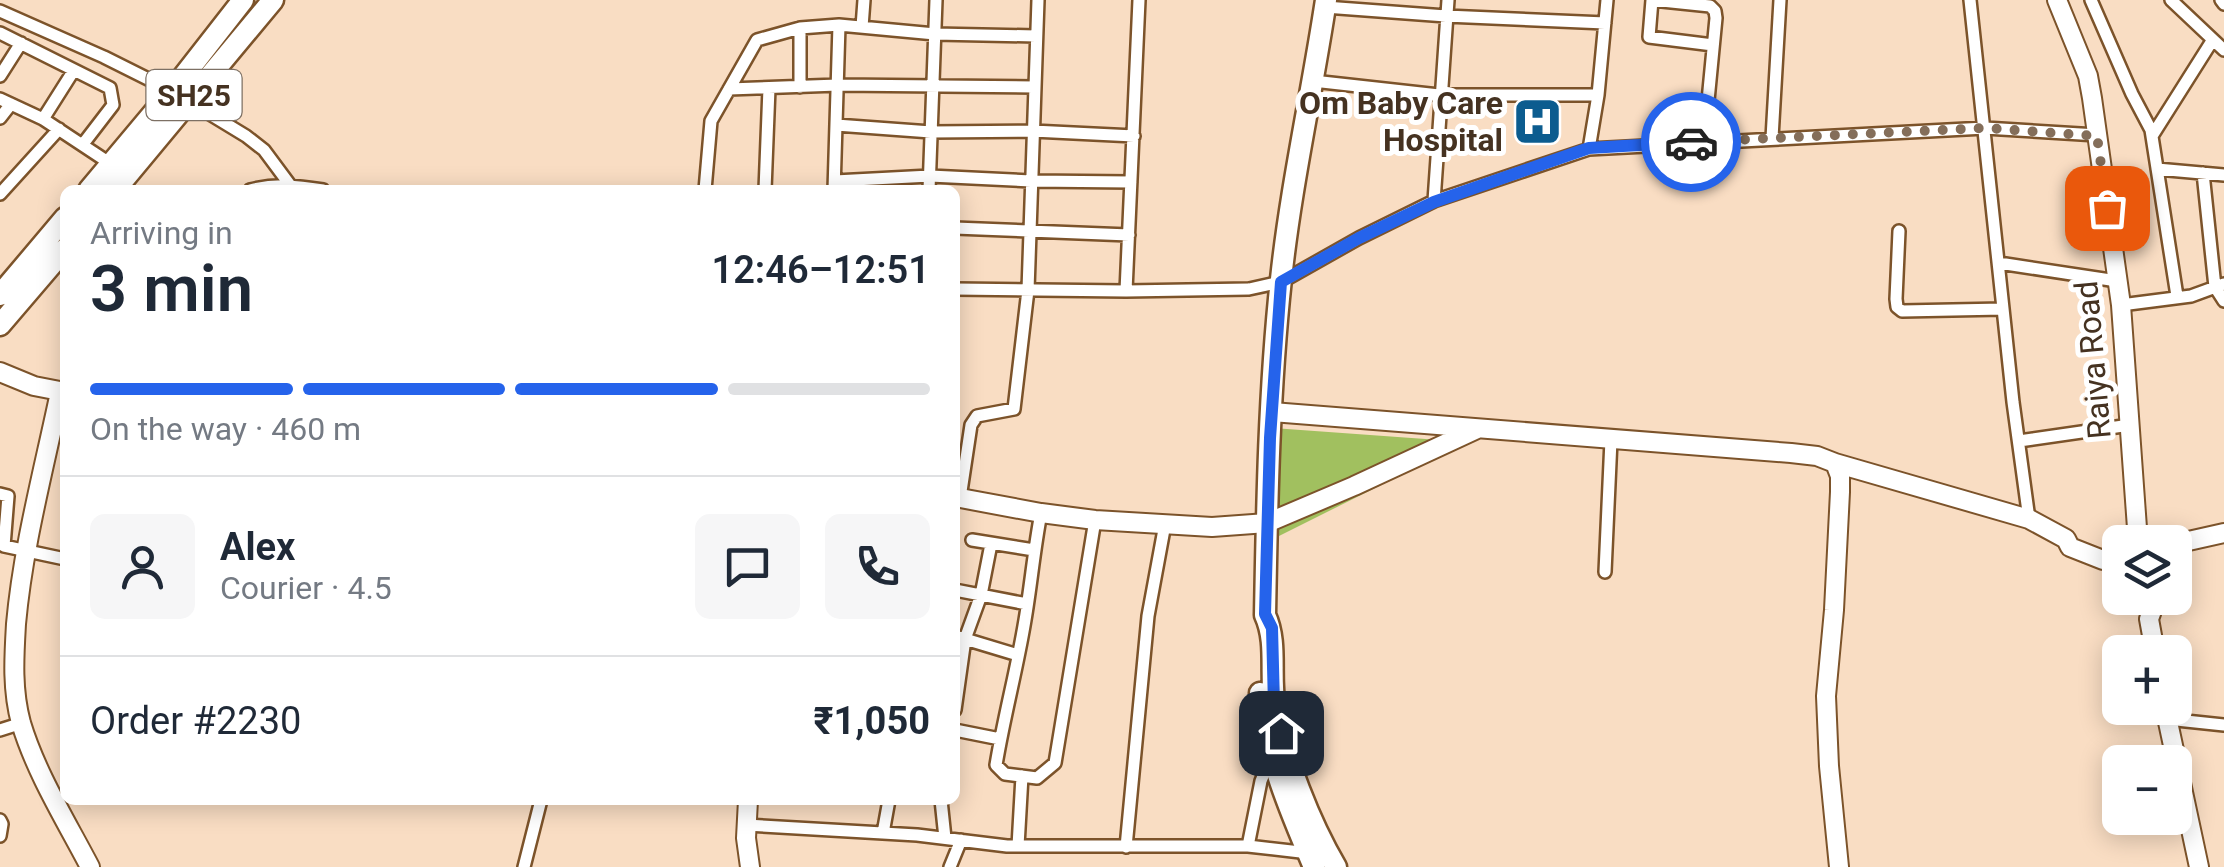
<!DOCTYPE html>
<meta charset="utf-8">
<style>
:root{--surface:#fff;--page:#f6f6f7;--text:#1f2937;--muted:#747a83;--line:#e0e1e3;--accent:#2563eb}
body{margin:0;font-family:Roboto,sans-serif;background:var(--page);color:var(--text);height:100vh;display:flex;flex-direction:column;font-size:38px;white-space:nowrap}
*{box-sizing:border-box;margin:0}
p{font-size:32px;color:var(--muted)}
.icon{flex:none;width:55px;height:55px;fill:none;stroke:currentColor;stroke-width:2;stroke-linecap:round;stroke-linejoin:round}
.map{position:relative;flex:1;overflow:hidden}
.details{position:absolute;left:60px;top:185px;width:900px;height:620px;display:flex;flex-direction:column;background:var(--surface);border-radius:15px;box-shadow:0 5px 25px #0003}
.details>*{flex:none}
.controls{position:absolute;left:2102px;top:525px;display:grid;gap:20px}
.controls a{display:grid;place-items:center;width:90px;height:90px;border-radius:15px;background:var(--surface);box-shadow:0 5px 25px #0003;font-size:50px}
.pin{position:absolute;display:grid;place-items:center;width:85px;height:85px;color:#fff;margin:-42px;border-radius:20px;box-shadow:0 5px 15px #0006}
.courier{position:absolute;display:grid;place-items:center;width:100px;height:100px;margin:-50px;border:8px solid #2563eb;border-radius:50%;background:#fff;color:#222;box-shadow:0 2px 12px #0007}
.head em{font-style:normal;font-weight:600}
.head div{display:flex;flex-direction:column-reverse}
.head{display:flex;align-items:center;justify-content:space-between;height:170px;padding:0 30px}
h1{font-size:65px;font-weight:600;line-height:75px}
.bar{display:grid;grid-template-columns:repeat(4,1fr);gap:15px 10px;align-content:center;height:120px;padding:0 30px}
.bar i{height:12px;border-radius:8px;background:var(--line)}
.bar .active{background:var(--accent)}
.bar p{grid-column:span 4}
.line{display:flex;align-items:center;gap:25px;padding:0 30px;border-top:2px solid var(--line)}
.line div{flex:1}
.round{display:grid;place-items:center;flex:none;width:105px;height:105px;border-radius:15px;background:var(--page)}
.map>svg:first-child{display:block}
.green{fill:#a1c05f}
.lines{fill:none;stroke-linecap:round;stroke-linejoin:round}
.street-casing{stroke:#7c532a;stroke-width:16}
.secondary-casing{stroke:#7c532a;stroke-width:22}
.primary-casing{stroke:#7c532a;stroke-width:25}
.street{stroke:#fff;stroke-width:11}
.secondary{stroke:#fff;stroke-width:18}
.primary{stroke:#fff;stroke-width:20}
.done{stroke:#846e5a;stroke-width:10;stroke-dasharray:0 18}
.route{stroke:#2563eb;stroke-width:12}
.labels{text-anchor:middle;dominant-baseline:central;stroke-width:10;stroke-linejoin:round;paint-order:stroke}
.shield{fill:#fff;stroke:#7d7064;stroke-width:2.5}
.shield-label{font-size:30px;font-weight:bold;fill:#453221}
.poi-label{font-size:32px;font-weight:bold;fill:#453221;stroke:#fff;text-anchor:end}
.street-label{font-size:32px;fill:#453221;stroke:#fff}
</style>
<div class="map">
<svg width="2224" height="867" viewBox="0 0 2224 867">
<rect width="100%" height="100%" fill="#f9ddc3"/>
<path class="green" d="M1273,428l194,14 -200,100z"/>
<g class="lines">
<defs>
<path id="street" d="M1970,0l43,402 16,117
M2091,0l41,94 19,36 26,166
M2171,0l53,50
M2221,0l3,4
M1325,7l121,9 159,7
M0,11l104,46 68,34 74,45 18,14 26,35
M862,27l2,-27
M800,28v59
M0,33l110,55 3,17 -30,39
M0,76l21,-33
M1313,81l126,14h159
M729,89l109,-4 196,2
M0,99l43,20 68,45
M0,118l11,-14
M43,119l31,-49
M836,125l95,7 102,-1 101,5
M2152,136l60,-95
M1772,138l8,-138
M1704,142l12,-124 -1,-7 -5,-5 -58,-6 -3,37 64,8
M1589,149l9,-54 9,-95
M2157,169l67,6
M2203,173l12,114 9,14
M835,181l95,-5 101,5 100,1
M250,190c26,-7 48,-4 73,0
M705,190l6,-69 46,-81 43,-12 39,-3 96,9 101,2
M765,190l4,-102
M834,190l5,-165
M929,190l7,-190
M0,194l59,-65
M1434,201l14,-201
M955,228l174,7
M1899,231l-3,68 1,8 5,4 101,-2
M1999,263l118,18
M955,289l171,2 123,-2 32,-7 78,-44 75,-37 155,-52 396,-21 112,7
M1126,291l13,-291
M2121,305l70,-9 33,-12
M2019,441l111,-16
M0,494l8,2 -4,50 61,13
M960,498l11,-73 6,-9 37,-7 14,-119 10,-290
M1041,513c-7,36 -10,72 -16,107 -8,49 -21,96 -29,145l9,9 32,4 18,-15 40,-243
M972,540l62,10
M1605,572l6,-132
M955,590l72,14
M955,636l63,19
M955,710l10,-71 16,-44 10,-51
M2167,719l57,6
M0,730l22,-7
M955,730l45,9
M941,800l4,38
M0,820l2,4 -2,12
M746,825l171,10 90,11h241l13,-65 10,-24
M883,833l6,-33
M1018,846l4,-70
M1248,846l61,7
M1126,847l22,-231 17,-92
M524,867l17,-67
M950,867l11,-27"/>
<path id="secondary" d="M2057,0l31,76 4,22 29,207 17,237
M0,372l34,14 31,6
M60,392c-16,77 -37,154 -44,232 -2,34 -4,66 5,99 15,50 45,98 69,144
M1272,412l519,41 26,3 18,7 5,13v16l-6,118 -8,86 3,70 10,101
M1835,463l194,56 37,20 4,8 33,13 17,-3
M955,497l86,16 54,7 117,7 55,-4 87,-37 123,-57
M2175,544l49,-11
M2151,598l2,10 -4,11 6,33
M2165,708l34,159
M748,800l-2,38 4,29"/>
<path id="primary" d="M1326,0c-14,93 -35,185 -45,279 -12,111 -14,224 -16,336 13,28 4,61 10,92 9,50 35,116 61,160
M89,190l83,-99 71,-91
M115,190l158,-190
M0,295l65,-77
M0,325l65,-76
M1260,693c6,61 30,118 54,174"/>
</defs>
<use href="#street" class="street-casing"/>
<use href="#secondary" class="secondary-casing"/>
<use href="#primary" class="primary-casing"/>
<use href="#street" class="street"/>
<use href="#secondary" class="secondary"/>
<use href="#primary" class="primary"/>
</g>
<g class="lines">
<path class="done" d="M1691,142l294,-14 112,8 10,72"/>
<path class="route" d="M1281,733l-7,-28 -2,-77 -7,-14 5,-176 11,-156 78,-44 75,-36 155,-54 102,-6"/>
</g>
<defs>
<symbol id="hospital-square" viewBox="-11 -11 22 22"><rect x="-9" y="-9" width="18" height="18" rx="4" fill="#0c5c8f" stroke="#fff"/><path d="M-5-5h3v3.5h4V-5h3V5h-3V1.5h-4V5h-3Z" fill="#fff"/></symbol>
</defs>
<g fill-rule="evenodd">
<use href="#hospital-square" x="1510" y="94" width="55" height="55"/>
</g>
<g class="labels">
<rect class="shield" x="146.5" y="70" width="95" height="50" rx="8"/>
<g class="shield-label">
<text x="194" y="95">SH25</text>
</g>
<g class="poi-label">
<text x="1503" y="103">Om Baby Care<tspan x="1503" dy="37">Hospital</tspan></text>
</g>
<g class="street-label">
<text transform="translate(2093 360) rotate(-95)">Raiya Road</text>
</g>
</g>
</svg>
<div class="controls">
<a><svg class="icon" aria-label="layers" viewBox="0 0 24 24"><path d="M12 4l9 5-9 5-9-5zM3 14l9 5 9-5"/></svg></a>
<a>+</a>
<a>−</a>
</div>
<div class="pin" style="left:2107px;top:208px;background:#ea580c"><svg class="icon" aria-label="bag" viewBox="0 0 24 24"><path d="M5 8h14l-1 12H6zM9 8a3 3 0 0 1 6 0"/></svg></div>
<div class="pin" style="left:1281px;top:733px;background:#1f2937"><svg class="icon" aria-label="home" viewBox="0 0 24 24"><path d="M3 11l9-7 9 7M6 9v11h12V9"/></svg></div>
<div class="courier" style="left:1691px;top:142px"><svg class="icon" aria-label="car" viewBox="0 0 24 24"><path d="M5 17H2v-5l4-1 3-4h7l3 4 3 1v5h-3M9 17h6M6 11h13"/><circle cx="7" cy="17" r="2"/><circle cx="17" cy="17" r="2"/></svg></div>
<section class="details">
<div class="head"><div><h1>3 min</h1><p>Arriving in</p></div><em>12:46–12:51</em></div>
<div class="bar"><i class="active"></i><i class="active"></i><i class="active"></i><i></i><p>On the way · 460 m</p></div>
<div class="line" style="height:180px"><a class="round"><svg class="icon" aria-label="person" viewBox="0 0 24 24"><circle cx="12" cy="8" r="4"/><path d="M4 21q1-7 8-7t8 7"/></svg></a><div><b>Alex</b><p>Courier · 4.5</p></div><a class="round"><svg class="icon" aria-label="chat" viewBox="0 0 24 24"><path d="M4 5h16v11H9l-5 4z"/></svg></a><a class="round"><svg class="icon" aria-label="phone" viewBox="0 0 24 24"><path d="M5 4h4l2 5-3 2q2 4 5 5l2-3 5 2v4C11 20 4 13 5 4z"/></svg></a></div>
<div class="line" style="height:130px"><div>Order #2230</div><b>₹1,050</b></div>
</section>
</div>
